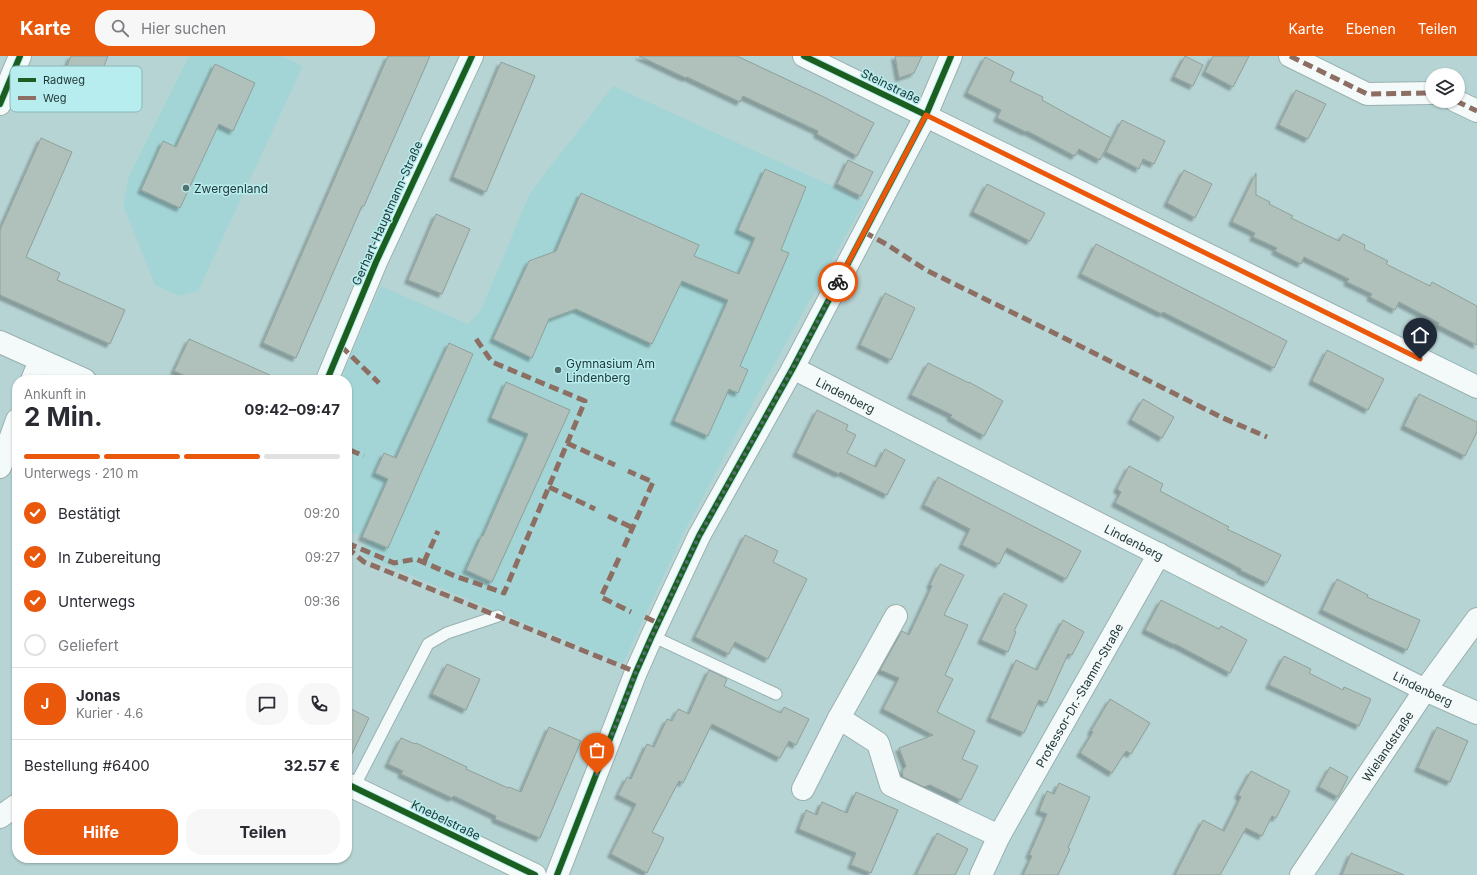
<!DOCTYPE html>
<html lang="de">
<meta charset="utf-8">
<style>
:root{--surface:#fff;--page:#f7f7f7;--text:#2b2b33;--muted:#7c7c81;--line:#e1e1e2;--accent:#ea580c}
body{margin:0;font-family:Inter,sans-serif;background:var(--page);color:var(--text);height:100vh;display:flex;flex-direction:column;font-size:15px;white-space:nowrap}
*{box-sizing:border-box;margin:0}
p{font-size:13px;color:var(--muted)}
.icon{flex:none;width:22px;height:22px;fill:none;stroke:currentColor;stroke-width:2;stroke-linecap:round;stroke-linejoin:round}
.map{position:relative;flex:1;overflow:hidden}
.drawer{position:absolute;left:12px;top:319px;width:340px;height:488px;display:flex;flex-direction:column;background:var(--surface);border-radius:16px;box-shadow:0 1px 3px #0004}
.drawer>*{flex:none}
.buttons{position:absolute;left:1425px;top:12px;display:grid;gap:8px}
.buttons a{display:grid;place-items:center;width:40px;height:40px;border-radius:50%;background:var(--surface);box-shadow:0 1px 3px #0004;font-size:20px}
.pin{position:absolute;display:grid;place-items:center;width:34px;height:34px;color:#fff;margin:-41px -17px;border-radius:50% 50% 50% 0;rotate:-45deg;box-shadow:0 0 4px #0007}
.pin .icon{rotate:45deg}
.courier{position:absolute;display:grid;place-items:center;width:40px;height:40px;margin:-20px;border:3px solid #ea580c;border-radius:50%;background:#fff;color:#222;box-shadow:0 1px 5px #0007}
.summary em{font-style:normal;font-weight:700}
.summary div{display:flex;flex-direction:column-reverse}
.summary{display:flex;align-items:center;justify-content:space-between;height:68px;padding:0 12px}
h1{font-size:26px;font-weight:700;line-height:30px}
.bar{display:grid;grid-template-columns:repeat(4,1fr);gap:6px 4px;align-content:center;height:48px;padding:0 12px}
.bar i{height:5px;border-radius:3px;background:var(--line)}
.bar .on{background:var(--accent)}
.bar p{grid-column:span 4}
.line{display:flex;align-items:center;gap:10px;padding:0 12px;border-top:1px solid var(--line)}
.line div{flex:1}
.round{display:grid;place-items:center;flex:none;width:42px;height:42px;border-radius:16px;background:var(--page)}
ol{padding:0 12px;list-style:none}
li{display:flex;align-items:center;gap:12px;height:44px}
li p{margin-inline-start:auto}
li .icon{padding:4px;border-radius:50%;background:var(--accent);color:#fff;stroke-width:4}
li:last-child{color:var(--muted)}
li i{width:22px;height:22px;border:2px solid var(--line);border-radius:50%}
.button{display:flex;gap:8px;margin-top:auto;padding:8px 12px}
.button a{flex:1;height:46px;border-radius:16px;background:var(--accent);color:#fff;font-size:16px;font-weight:700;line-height:46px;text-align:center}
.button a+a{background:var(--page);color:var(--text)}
header{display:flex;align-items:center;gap:24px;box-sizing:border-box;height:56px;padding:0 20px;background:var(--accent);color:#fff}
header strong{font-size:19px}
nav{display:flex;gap:22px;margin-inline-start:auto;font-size:14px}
.search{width:280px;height:36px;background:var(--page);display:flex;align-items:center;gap:10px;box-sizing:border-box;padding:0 14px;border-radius:16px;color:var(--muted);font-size:15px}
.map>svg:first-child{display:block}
.built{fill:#a4d5d6}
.building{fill:#afc1ba;stroke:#8fa09a;filter:url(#shadow)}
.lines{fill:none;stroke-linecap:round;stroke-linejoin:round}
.lane-casing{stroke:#99b0b0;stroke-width:13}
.street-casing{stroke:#99b0b0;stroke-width:24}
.secondary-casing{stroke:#99b0b0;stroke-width:24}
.lane{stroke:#f4f9f9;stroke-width:11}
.street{stroke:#f4f9f9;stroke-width:22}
.secondary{stroke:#f4f9f9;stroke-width:22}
.quiet{stroke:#8d6e63;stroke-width:5;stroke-dasharray:10 5;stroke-linecap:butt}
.cycleway-casing{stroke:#b7edee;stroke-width:8}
.cycleway{stroke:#1b5e20;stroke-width:6}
.done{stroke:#566f6f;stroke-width:4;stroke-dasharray:0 7.2}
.route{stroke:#ea580c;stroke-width:5}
.poi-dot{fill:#566f6f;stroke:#b7edee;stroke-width:1.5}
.labels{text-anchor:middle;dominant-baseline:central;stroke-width:3;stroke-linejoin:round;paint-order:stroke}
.street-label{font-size:12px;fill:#223839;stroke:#b7edee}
.poi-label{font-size:12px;fill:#223839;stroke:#b7edee;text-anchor:start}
.key{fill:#b7edee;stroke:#8ab7b8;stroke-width:1}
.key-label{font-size:11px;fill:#223839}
</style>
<header>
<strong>Karte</strong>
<div class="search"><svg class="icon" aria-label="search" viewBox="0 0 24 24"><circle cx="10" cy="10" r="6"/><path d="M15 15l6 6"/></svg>Hier suchen</div>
<nav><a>Karte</a><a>Ebenen</a><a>Teilen</a></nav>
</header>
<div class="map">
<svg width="1477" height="819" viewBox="0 0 1477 819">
<defs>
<filter id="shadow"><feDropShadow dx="-3.5" dy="3.5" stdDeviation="1" flood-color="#0004"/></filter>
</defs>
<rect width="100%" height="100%" fill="#b7d4d4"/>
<path class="built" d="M189,0h92l22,10 -105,225 -19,5 -24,-11 -31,-77v-8l5,-24z
M613,30l252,115 -111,200 -72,135 -59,128 -261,-109 6,-16 -21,-9v-150h-6l7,-19 33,-75 87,38 13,-14 49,-117z"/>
<path class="building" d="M71,0h37l-20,50 -32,-13z
M388,0h42l-66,150h-2l-66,152 -33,-15z
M639,0h98l87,41 50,26 -17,33 -40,-22 1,-3 -75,-35 -3,6 -53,-25 -1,1z
M895,0h27l-8,17 -15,5z
M1185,0l18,9 -10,21 -19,-9z
M1213,0h36l-16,31 -28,-15z
M985,1l29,15 -4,9 33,16 -1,3 69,38 -11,22 -21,-11 -4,7 -48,-25 -1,1 -29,-14 4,-8 -34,-17z
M501,6l34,14 -49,116 -33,-15z
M215,8l40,19 -22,48 -14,-7 -39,84 -39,-18 22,-49 13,6z
M1296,34l30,14 -18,35 -29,-14z
M1122,64l43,21 -11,23 -11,-5 -4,10 -33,-17z
M41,82l31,14 -46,105 34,16 -3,7 68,30 -15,34 -110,-49v-65z
M848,104l25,12 -12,24 -24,-12z
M765,113l41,18 -25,63 8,3 -49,113 8,4 -10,23 -9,-4 -21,47 -34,-15 54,-121 -46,-19 -30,63 -76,-35 -27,10 -17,39 -39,-19 36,-78 27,-10 25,-58 118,52 -5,11 45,18 16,-36 -17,-8z
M1184,114l28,14 -17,34 -28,-15z
M1256,117v22l14,7 -1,2 24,12 -2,2 48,23 4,-7 22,11 -1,4 24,12 -2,3 44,22 2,-4 45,24v39l-39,-20 1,-2 -40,-21 -4,8 -25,-13 2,-3 -25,-12 2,-3 -45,-22 -3,7 -26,-13 2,-3 -24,-11 2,-4 -23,-11z
M987,128l58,29 -15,28 -57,-29z
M436,158l34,15 -28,65 -34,-14z
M1096,188l191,97 -13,27 -111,-56 -1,2 -81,-40z
M885,237l30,15 -24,52 -31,-15z
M189,283l92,41h-86l-21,-9z
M449,287l24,11 -85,194 -26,-11 26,-58 -13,-6 9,-20 12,5z
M1327,294l57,29 -16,31 -56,-29z
M928,307l41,20v-1l34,19 -19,35 -34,-19 2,-2 -41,-20z
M506,326l64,28 -78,172 -26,-12 16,-35 1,1 45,-102 -37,-16z
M1419,338l58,28v10l-12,24 -61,-30z
M1143,343l31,18 -12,21 -31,-18z
M817,354l31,15 -2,5 10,5 -9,18 29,14 9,-18 20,11 -18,35 -47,-23 -1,2 -43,-21z
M1129,410l34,18 -3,7 69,36 -2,2 54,26 -14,28 -27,-13 1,-1 -126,-66 6,-11 -4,-3z
M938,421l143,74 -15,28 -59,-31 -8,16 -37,-19 8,-16 -46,-24z
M745,479l33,16 -5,11 34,17 -39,80 -33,-17 -6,12 -34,-17z
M940,508l24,11 -20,40 24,10 -23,50 8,4 -16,33 38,19 -13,28 16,7 -17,34 -31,-15 -6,2 -21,-10 -1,-6 4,-5 -7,-18 34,-13 -50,-26 16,-31 -19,-8 22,-39 7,4 23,-49 -2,-1z
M1337,523l31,16 -1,2 53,23 -13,30 -46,-21 -39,-19z
M1004,537l23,12 -13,26 2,1 -8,20 -27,-12z
M1161,544l58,29 2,-3 26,14 -17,33 -55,-29v1l-30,-15z
M1063,564l21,12 -12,23 -4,-1 -22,49 -7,-3 -15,33 -34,-15 26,-58 21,10z
M1284,600l27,13 -2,4 34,17 1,-3 27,12 -12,27 -90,-41z
M447,608l33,15 -14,31 -34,-16z
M709,614l18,9 -3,7 57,27 3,-6 25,12 -13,26 -7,-4 -9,17 -68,-34 -29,59 -4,-2 -27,51 12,6 -17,35 -36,-19 25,-50 -18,-9 9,-18 4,2 16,-35 7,3 13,-28 5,2 6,-12 11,5z
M1110,643l40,24 -19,31 -5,-3 -14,22 -32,-20 13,-21 -2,-1z
M347,651l22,11 -22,46z
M549,671l32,14 -41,97 -45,-19 1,-3 -42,-20 -2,2 -51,-24 2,-3 -15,-7 13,-26 14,6 1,-1 51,24 -1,2 42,19 1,-1 12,5z
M1437,671l31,14 -18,41 -32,-14z
M1330,711l18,10 -10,20 -19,-10z
M1251,715l39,20 -14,27 -4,-2 -10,20 -16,-8 -26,47h-45l28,-55 21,11 17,-34 -3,-2z
M1059,727l31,14 -22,51 2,1 -12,26h-35l9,-19 -3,-1 18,-41 -8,-3 8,-20 7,3z
M856,736l42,18 -27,63 -20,-8 5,-12 -57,-24 7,-19 11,5 5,-13 25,11z
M937,777l31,16 -13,26h-39z
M1351,797l53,22h-62z"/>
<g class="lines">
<defs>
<path id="lane" d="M652,580l124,58
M354,731l74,-143 19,-11 51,-17"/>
<g id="street">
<path d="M804,0l673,331"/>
<path d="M1290,0l77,38 65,-1"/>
<path d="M1456,45l21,10"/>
<path d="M0,286l85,38"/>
<path id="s1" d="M793,312l632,322 52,23"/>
<path d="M32,324l8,-19"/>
<path d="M327,324l49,-118 96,-206"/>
<path d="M0,411l17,-47"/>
<path d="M896,560l-57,102 39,25 13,42 108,51"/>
<path d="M347,728l188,91"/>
<path d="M803,733l36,-71"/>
<path d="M0,761l17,-12"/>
<path d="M557,819l79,-203 16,-36 47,-100 94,-168 133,-253 25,-59"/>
<path id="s2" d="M981,819l18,-39 160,-282"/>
<path id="s3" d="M1301,819l124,-185 52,-71"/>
</g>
<path id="secondary" d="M0,48l20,-48"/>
</defs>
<use href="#lane" class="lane-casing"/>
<use href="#street" class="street-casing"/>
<use href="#secondary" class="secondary-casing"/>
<use href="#lane" class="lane"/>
<use href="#street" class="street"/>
<use href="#secondary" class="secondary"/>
<path class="quiet" d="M1290,0l77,38 65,-1
M1456,45l21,10
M864,176l22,12 40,26 128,63 169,85 44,19
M341,290l38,37
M567,387l48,22
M350,394l14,6
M549,431l46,22
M608,460l25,12
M347,487l47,20 22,-4 39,17 49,17 81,-192 -93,-39 -18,-26
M352,490l-2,4 14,12 272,110
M624,491l29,-65 -25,-11
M619,502l-18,39 30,15
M424,506l14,-31
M645,561l13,6"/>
<defs>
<path id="cycleway" d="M804,0l122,59
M0,48l20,-48
M327,324l49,-118 96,-206
M347,728l188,91
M557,819l79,-203 16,-36 47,-100 94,-168 133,-253 25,-59"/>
</defs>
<use href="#cycleway" class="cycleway-casing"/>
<use href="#cycleway" class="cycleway"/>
</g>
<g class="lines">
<path class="done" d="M597,718l39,-102 16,-36 47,-100 94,-168 45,-86"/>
<path class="route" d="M838,226l88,-167 494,244"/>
</g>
<g class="poi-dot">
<circle cx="186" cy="132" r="4"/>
<circle cx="558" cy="314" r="4"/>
</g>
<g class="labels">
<g class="street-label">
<text transform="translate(891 30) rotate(26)">Steinstraße</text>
<text transform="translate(387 157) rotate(-66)">Gerhart-Hauptmann-Straße</text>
<text stroke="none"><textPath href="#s1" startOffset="59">Lindenberg</textPath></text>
<text stroke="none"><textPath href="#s1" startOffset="383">Lindenberg</textPath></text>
<text stroke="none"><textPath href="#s1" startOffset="707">Lindenberg</textPath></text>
<text stroke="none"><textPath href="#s2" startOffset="205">Professor-Dr.-Stamm-Straße</textPath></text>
<text stroke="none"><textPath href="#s3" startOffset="155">Wielandstraße</textPath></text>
<text transform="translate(446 764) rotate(26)">Knebelstraße</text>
</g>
<g class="poi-label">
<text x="194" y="132">Zwergenland</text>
<text x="566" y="307">Gymnasium Am<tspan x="566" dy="14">Lindenberg</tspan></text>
</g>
</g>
<rect x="10" y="10" width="132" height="46" rx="6" class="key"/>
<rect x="18" y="22" width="18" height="4" fill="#1b5e20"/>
<rect x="18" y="40" width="18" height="4" fill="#8d6e63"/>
<g class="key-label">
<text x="43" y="28">Radweg</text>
<text x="43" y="46">Weg</text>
</g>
</svg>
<div class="buttons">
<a><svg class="icon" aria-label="layers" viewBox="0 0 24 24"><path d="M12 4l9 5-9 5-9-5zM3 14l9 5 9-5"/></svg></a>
</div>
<div class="pin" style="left:597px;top:718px;background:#ea580c"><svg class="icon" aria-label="bag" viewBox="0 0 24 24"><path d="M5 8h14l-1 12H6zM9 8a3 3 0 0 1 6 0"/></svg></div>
<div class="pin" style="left:1420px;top:303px;background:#1f2937"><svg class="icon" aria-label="home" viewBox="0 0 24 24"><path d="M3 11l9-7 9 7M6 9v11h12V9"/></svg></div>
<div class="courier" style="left:838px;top:226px"><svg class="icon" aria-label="bike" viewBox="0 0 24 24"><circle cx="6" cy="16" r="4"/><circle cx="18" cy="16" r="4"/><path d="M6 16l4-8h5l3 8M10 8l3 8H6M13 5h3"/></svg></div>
<section class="drawer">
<div class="summary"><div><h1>2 Min.</h1><p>Ankunft in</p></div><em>09:42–09:47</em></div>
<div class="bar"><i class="on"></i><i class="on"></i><i class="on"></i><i></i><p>Unterwegs · 210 m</p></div>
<ol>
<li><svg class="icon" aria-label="check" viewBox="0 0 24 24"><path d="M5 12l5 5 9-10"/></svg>Bestätigt<p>09:20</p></li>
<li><svg class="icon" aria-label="check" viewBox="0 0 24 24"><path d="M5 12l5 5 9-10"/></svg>In Zubereitung<p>09:27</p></li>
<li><svg class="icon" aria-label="check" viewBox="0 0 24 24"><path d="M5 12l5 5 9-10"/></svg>Unterwegs<p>09:36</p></li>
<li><i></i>Geliefert</li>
</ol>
<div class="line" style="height:72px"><b class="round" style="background:var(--accent);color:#fff">J</b><div><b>Jonas</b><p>Kurier · 4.6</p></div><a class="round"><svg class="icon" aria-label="chat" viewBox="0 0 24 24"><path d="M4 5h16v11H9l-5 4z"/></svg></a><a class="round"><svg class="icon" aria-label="phone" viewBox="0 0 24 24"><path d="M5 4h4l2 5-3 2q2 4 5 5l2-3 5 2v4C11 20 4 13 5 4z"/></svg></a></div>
<div class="line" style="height:52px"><div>Bestellung #6400</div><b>32.57 €</b></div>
<div class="button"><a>Hilfe</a><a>Teilen</a></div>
</section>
</div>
